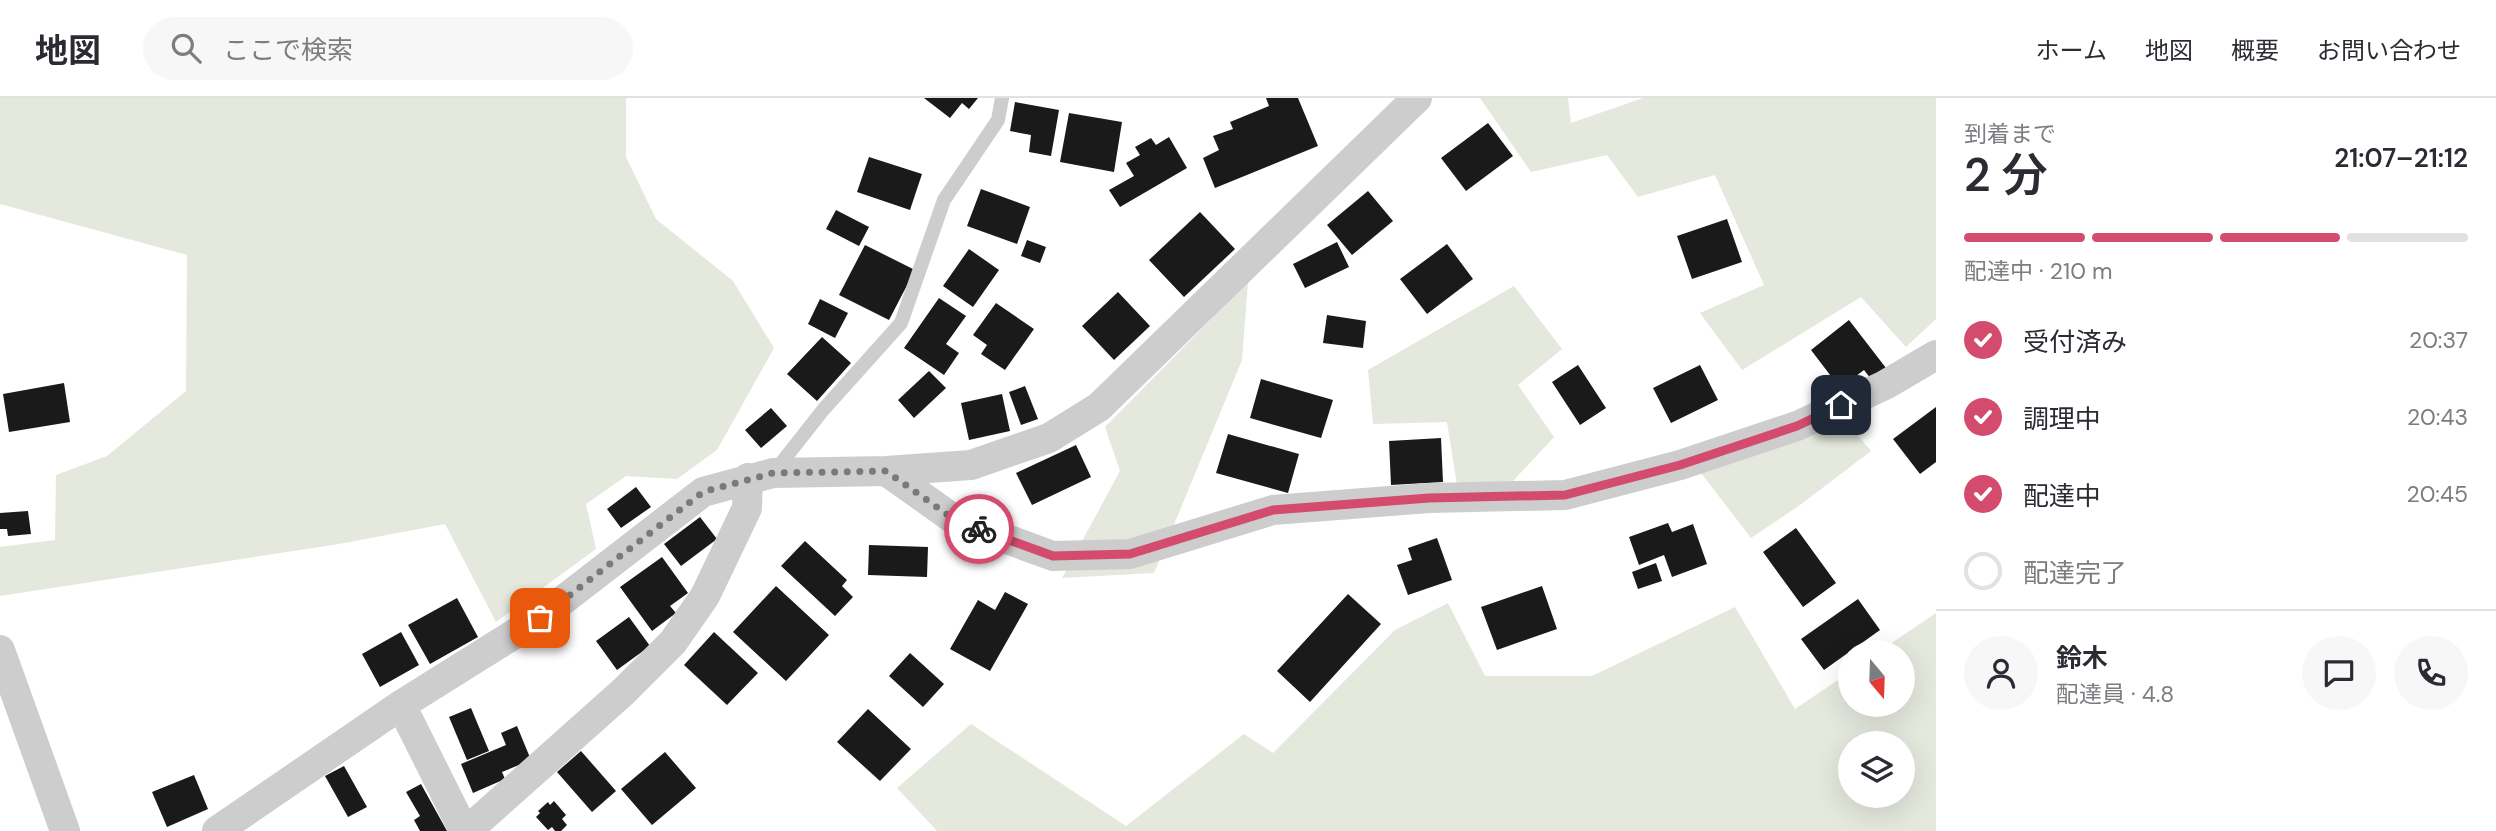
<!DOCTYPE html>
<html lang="ja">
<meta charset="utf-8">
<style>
:root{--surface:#fff;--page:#f7f7f7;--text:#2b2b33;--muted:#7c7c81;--line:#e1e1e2;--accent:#d34b6d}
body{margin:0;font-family:"DM Sans","Noto Sans JP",sans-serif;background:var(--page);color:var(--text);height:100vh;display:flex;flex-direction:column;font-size:26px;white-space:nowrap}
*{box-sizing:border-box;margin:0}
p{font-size:23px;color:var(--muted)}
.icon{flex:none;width:38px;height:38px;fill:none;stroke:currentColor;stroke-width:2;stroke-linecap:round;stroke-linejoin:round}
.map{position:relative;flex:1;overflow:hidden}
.sheet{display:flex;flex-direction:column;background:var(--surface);width:560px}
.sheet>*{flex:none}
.needle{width:46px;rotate:161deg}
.fabs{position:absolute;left:1838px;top:542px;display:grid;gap:14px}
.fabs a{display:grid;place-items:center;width:77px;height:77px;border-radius:50%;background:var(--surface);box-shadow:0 7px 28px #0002;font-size:35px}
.pin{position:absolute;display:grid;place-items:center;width:60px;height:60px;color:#fff;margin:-30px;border-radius:14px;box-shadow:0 4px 10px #0006}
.courier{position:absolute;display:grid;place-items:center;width:70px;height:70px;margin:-35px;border:5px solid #d34b6d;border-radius:50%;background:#fff;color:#222;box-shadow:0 2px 9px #0007}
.head em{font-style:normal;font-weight:600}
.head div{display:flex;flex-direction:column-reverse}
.head{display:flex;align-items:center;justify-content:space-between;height:119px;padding:0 28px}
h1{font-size:46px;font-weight:600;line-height:52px}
.bar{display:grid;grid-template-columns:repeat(4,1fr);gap:10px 7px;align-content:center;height:84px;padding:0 28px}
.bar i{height:9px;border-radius:5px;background:var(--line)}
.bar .current{background:var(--accent)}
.bar p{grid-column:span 4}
.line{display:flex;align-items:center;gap:18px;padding:0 28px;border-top:2px solid var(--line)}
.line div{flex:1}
.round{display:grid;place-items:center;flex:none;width:74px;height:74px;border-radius:37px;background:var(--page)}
ol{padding:0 28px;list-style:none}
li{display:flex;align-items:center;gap:21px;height:77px}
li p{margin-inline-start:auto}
li .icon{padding:7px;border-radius:50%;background:var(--accent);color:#fff;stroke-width:4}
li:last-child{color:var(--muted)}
li i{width:38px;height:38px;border:4px solid var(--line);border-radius:50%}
header{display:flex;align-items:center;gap:42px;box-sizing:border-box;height:98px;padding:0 35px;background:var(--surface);border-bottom:2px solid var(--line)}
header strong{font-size:33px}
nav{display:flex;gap:38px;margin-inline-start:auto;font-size:24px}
.search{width:490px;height:63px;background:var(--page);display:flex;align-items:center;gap:18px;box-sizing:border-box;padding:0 24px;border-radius:38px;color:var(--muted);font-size:26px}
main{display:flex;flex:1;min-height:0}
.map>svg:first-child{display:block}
.green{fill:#e4e8dd;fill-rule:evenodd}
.building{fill:#1a1a1a}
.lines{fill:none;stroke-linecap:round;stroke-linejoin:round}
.service{stroke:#cdcdcd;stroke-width:14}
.minor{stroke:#cdcdcd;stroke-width:30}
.done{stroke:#7a7a7a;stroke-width:7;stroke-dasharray:0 12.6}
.route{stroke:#d34b6d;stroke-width:9}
</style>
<header>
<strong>地図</strong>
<div class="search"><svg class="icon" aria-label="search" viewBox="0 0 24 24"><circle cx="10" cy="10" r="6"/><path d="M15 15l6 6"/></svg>ここで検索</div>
<nav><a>ホーム</a><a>地図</a><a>概要</a><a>お問い合わせ</a></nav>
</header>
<main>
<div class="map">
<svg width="1936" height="733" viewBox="0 0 1936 733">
<rect width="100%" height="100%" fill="#fff"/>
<path class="green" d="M0,0h626v59l30,62 77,62 41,67 -57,102 -40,29 -51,-3 -40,28 10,45 -100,73 -51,-98 -106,20 -339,52v-49l55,-7 1,-65 51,-19 79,-65 1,-136 -187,-51z
M1480,0h88l3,25 72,-25h293v221l-30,28 -45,-50 -119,73 -42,-57 64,-28 -49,-110 -77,22 -31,-42 -76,17z
M1248,184l-6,78 -88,213 -92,5 58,-107 -15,-44z
M1514,188l48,63 -44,36 36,52 -41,44 -56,4 -10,-63 -74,2 -5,-54z
M1844,321l27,32 -71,54 -49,33 -53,-69z
M1448,505l37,73h107l143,-69 60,102 55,-37v33h52v-52h-25l59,-40v218h-999l-40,-43 74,-64 155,102 118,-92 29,19 122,-123zM1850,646h52v52h-52z"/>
<path class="building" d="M924,0h54l-9,11 -7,-6 -12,15z
M1266,0h32l20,48 -103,42 -12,-30 16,-8 -6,-14 20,-7 -3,-7 39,-16z
M1015,4l44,8 -8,46 -22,-4 2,-17 -21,-4z
M1069,15l53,9 -8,50 -54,-10z
M1488,25l25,33 -47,35 -25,-33z
M1169,39l18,31 -67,39 -11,-17 25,-14 -8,-13 14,-8 -5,-8 16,-9 5,7z
M869,59l53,17 -12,36 -53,-18z
M981,91l49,18 -13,37 -50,-18z
M1368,93l25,30 -41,34 -25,-30z
M836,112l33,17 -10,19 -33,-17z
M1200,114l35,37 -51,48 -35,-37z
M1727,121l15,43 -50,17 -15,-43z
M1027,142l19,7 -6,16 -19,-7z
M1337,144l12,25 -44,21 -12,-24z
M1447,146l26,35 -46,35 -27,-35z
M865,147l50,25 -26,50 -50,-25z
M969,151l30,21 -26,37 -30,-21z
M1118,194l32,34 -36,34 -32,-34z
M939,200l27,18 -20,28 13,9 -15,22 -40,-27z
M820,201l28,14 -13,25 -27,-14z
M996,205l38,26 -29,41 -24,-16 6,-9 -14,-10z
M1327,217l39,6 -3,27 -40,-5z
M1849,222l37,48 -15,11 -7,-9 -24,18 -29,-38z
M822,239l29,26 -34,38 -30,-27z
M1578,267l28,43 -26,17 -28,-43z
M1700,267l18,35 -47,23 -18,-35z
M929,273l17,17 -32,30 -16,-18z
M1261,281l72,21 -12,38 -71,-20z
M64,285l6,39 -61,10 -6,-38z
M1025,288l13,33 -17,6 -12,-33z
M1002,296l8,37 -41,9 -8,-37z
M1936,309v55l-16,12 -27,-35z
M771,310l16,18 -26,22 -16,-18z
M1228,336l71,20 -11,39 -72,-20z
M1441,340l2,44 -52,3 -2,-44z
M1076,347l15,32 -59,28 -16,-32z
M636,389l15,20 -30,21 -14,-19z
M28,413l3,23 -23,2 -1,-7h-7v-16z
M700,419l17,22 -36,27 -17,-22z
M1668,425l4,9 21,-8 14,40 -35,13 -8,-22 -25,10 -10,-28z
M1796,430l40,55 -33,24 -40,-55z
M1437,440l15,42 -44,15 -11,-30 15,-5 -4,-12z
M805,443l42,39 -5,6 11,11 -18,19 -54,-50z
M869,447l59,2 -1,30 -59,-2z
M662,459l26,36 -18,13 6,7 -24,18 -32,-44z
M1656,465l6,18 -24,8 -6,-17z
M776,488l53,49 -43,46 -53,-49z
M1542,488l15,43 -60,21 -16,-43z
M1005,494l23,12 -38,67 -40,-22 28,-49 17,10z
M1348,496l33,30 -71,78 -33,-31z
M457,500l21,39 -48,27 -22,-39z
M1858,501l22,31 -56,40 -23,-31z
M629,519l21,29 -33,24 -21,-29z
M401,534l18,33 -39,22 -18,-33z
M714,534l44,41 -31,32 -43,-40z
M910,555l34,31 -21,23 -34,-31z
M471,610l18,43 -22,9 -18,-43z
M868,611l43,40 -31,32 -43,-39z
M517,628l14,34 -29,12 3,7 -32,14 -12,-29 45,-19 -5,-12z
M581,653l35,40 -24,21 -35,-40z
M665,654l31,36 -44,37 -31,-36z
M344,668l23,41 -19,10 -23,-41z
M194,677l14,34 -41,18 -15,-35z
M421,686l26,47h-27l-6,-11 6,-4 -14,-24z
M554,703l12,14 -4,4 5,6 -6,6h-6l-3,-4 -4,3 -12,-13 4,-4 -2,-2 10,-9 2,3z"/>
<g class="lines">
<path class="service" d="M775,373l48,-61 78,-87 43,-123 54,-80 4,-22"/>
<path class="minor" d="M886,373l69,49 98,36 77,-2 143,-44 156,-12 136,-3 115,-30 117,-39 88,-41 51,-30
M0,552l65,181
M401,607l63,126
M217,733l184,-126 139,-87 163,-126 70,-19 113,-2 85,-6 78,-27 50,-31 318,-309
M467,733l156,-139 50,-50 32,-46 42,-88 1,-30"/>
</g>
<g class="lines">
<path class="done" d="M540,520l163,-126 70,-19 113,-2 69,49 24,9"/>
<path class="route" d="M979,431l74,27 77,-2 143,-44 156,-12 136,-3 115,-30 117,-39 44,-21"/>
</g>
</svg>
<div class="fabs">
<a><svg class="needle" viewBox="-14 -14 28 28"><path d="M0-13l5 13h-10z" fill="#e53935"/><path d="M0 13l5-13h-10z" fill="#7c7c81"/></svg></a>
<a><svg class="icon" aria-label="layers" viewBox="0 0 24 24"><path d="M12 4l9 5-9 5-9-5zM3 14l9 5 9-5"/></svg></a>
</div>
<div class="pin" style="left:540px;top:520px;background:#ea580c"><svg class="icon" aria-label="bag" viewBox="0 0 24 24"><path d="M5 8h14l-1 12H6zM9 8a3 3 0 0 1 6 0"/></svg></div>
<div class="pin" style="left:1841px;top:307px;background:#1f2937"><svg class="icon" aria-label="home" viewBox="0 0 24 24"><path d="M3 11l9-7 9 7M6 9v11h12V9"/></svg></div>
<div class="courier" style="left:979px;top:431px"><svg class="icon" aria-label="bike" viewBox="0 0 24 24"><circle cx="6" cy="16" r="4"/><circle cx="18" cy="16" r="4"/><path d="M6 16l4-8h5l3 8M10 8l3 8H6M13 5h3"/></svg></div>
</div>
<section class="sheet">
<div class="head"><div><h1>2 分</h1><p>到着まで</p></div><em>21:07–21:12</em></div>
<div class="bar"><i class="current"></i><i class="current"></i><i class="current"></i><i></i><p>配達中 · 210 m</p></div>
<ol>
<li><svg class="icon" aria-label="check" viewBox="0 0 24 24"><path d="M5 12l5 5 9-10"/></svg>受付済み<p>20:37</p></li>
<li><svg class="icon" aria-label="check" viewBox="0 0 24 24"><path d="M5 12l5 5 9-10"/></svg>調理中<p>20:43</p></li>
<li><svg class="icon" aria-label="check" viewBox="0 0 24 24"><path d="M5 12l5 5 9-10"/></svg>配達中<p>20:45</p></li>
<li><i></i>配達完了</li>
</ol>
<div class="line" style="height:126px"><a class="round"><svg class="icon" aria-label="person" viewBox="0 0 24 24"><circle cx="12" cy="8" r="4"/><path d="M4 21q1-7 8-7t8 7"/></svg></a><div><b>鈴木</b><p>配達員 · 4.8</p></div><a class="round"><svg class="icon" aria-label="chat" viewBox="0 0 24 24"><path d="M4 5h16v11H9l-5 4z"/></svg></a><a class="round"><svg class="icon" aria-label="phone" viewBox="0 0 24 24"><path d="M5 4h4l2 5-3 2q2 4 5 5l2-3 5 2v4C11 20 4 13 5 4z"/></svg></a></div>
</section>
</main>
